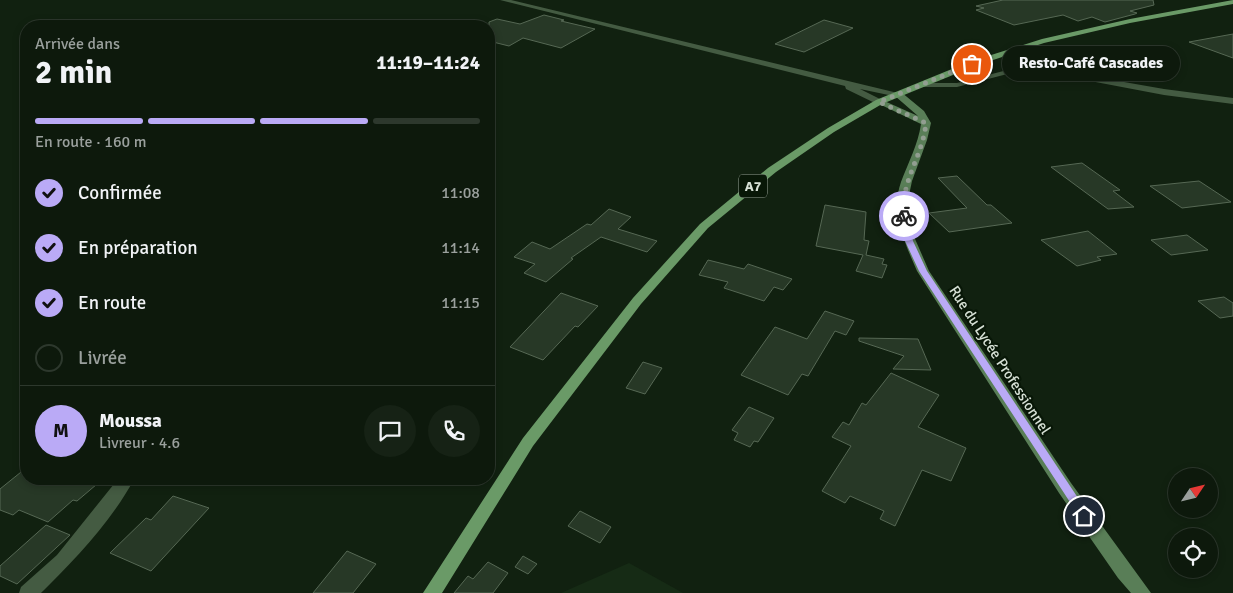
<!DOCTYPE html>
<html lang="fr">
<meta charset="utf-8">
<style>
:root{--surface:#0d190c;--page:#162215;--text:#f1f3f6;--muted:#9aa09d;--line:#2d382d;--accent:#baaaf6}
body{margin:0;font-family:Signika,sans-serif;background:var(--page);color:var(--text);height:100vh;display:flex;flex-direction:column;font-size:19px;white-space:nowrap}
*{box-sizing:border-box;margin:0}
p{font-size:16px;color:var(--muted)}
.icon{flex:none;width:28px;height:28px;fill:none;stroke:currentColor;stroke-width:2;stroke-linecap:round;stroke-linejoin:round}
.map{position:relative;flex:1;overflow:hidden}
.drawer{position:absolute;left:20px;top:20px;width:475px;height:465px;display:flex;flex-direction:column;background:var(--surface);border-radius:20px;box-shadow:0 2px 8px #0003,0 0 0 1px var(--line)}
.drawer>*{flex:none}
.needle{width:32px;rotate:55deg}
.fabs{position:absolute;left:1168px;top:468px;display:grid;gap:10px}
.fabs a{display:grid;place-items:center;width:50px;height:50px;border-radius:50%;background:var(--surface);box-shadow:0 2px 8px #0003,0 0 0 1px var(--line);font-size:25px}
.pin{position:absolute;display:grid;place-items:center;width:42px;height:42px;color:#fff;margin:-21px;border:2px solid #fff;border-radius:50%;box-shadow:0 1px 5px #0007}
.courier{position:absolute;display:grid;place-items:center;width:50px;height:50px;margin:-25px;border:4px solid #baaaf6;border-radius:50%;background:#fff;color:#222;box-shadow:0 1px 6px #0007}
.bubble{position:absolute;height:35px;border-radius:18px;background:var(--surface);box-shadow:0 2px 8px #0003,0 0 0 1px var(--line);font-size:16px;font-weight:700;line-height:35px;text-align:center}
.summary em{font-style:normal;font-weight:700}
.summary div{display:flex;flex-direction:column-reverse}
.summary{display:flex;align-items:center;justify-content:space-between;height:85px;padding:0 15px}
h1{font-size:32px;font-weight:700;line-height:38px}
.bar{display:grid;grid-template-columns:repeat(4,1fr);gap:8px 5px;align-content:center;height:60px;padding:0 15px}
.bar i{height:6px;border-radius:4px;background:var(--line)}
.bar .current{background:var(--accent)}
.bar p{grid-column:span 4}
.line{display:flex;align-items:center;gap:12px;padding:0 15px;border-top:1px solid var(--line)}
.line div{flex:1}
.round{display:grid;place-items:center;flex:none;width:52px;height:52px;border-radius:26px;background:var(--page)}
ol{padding:0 15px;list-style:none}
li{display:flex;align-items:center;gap:15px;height:55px}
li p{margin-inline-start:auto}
li .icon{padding:5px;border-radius:50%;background:var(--accent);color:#111;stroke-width:4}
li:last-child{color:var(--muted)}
li i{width:28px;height:28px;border:2px solid var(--line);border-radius:50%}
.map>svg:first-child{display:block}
.built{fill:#162b15}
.building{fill:#273826;stroke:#566854}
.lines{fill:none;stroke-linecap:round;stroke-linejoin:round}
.street{fill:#445b42;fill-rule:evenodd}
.secondary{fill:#597e57;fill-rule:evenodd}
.primary{fill:#6a9a67;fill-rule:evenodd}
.route{fill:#baaaf6}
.done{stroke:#929e91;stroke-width:5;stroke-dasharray:0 9}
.labels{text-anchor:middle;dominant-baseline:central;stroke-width:4.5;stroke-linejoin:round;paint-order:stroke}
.shield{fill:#081707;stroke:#99a498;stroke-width:1}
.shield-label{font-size:14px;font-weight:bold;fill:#d7e1d6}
.street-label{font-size:15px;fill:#d7e1d6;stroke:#081707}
</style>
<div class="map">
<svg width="1233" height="593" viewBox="0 0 1233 593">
<rect width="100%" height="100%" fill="#112110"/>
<path class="built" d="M629,563l54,30h-122z"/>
<path class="building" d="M1003,0h150l1,5 -24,6 7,2 -2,1 -30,8 -13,-5 -14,4 -15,-6 -49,10 -38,-15 8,-2 -8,-2z
M544,15l20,5 -3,1 34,8 -34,19 -38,-10 -14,8 -20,-5v-19l8,-3 23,5z
M824,20l29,8 -49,24 -29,-8z
M1233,34v24l-44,-16z
M1082,163l38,27 -7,1 21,16 -26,2 -57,-42z
M957,176l30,29h4l21,18 -63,9 -20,-19 38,-5 -29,-30z
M1199,181l32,21 -49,6 -32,-22z
M825,205l41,7 -2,28 5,1 -3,14 18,4 -2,5 5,1 -5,13 -26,-7 7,-16 -47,-9z
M609,209l22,8 -13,12 39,12 -10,11 -46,-15 -30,21 2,1 -27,23 -22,-9 11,-9 -21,-7 18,-15 18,7 37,-25 4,1z
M1088,231l29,23 -20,3 4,3 -24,6 -36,-26z
M1187,235l21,15 -37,5 -20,-15z
M708,260l36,9 4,-5 44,15 -9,11 -9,-3 -10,14 -40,-13 4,-6 -29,-7z
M561,293l37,13 -20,21 -3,-1 -32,34 -33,-13z
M1224,297l9,6v13l-13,2 -22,-17z
M825,311l29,10 -8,14 -11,-4 -27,45 -6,-2 -14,21 -47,-20 34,-48 32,12z
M859,338l59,1 13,31 -38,-1 11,-13 -45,-15z
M643,362l19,6 -17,26 -19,-6z
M891,373l48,22 -21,32 48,21 -15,33 -29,-11 -27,56 -15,-7 4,-8 -34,-15 -5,7 -23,-12 29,-45 -19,-9 11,-15 6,3 13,-22 4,2z
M749,407l25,11 -16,24 -4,-1 -4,6 -16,-7 4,-7 -6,-3z
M26,468v11h77l-26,22 -4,-1 -25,22 -29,-12 -6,5 -13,-5v-21z
M173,496l36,12 -58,63 -41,-18 36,-35 5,2z
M580,511l31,16 -11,16 -32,-17z
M46,525l24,10 -53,49 -17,-8v-10z
M347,551l29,13 -23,29h-40z
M523,556l14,8 -9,10 -13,-7z
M488,562l20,11 -15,20h-39l14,-17 5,3z"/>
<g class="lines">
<path class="street" d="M500,0h11l391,94 -4,3 -38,-8 22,11v4l-3,1 -33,-16 -1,-3z
M1027,65l137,24 69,9v6l-69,-9 -137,-26 -70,18h-35l-4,-2 4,-2h35z
M118,479h16c-20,39 -61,83 -93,114h-22l2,-6 36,-32z"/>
<path class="secondary" d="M895,92h6l23,19 7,12 -4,17 -15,41 -4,19 4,32 17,39 142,212 80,110h-20l-13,-15 -59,-85 -142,-222c-12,-28 -27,-58 -16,-89 7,-19 17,-37 20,-58l-46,-22 7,-2 36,16 -23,-20z"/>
<path class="primary" d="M1233,0v4l-103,19 -86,20 -69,23 -93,38 -48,28 -58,40 -68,56 -67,76 -108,142 -91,147h-19l100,-155 110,-140 67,-74 68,-56 60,-40 48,-28 93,-38 73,-23 88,-20z"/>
</g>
<path class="route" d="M901,215l6,1 6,25 14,30 161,242 2,3 -2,3h-7l-162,-248 -14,-30z"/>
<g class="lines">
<path class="done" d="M904,216c-4,-34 19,-60 22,-93l-47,-21 93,-38"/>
</g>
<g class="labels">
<rect class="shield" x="739" y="174.5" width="28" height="23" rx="4"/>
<g class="shield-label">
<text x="753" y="186">A7</text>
</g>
<g class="street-label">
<text transform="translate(1000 360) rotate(57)">Rue du Lycée Professionnel</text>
</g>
</g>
</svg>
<div class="fabs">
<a><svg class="needle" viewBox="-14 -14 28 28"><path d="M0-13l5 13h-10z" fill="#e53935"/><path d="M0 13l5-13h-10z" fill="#9aa09d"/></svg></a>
<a><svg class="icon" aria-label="locate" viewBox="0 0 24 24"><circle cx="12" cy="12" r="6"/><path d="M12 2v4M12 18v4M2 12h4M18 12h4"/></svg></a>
</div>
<div class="pin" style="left:972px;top:64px;background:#ea580c"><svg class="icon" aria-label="bag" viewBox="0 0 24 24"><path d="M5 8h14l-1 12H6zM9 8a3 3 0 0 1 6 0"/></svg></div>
<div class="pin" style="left:1084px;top:516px;background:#1f2937"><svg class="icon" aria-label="home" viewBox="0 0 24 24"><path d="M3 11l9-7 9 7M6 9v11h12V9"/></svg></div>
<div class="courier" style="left:904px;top:216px"><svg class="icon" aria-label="bike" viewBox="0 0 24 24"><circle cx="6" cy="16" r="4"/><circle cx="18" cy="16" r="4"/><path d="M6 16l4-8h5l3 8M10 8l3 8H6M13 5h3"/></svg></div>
<div class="bubble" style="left:1002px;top:46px;width:178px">Resto-Café Cascades</div>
<section class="drawer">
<div class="summary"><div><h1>2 min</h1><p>Arrivée dans</p></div><em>11:19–11:24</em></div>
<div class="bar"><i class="current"></i><i class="current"></i><i class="current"></i><i></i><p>En route · 160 m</p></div>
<ol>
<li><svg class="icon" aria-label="check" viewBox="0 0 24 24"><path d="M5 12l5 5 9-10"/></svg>Confirmée<p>11:08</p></li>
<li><svg class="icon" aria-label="check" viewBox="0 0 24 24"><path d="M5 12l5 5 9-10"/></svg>En préparation<p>11:14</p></li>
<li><svg class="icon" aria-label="check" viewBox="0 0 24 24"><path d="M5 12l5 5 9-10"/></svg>En route<p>11:15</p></li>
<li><i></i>Livrée</li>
</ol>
<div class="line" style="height:90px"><b class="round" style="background:var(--accent);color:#111">M</b><div><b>Moussa</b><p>Livreur · 4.6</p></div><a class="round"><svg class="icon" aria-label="chat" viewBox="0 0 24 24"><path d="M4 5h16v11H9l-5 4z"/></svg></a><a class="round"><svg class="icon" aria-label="phone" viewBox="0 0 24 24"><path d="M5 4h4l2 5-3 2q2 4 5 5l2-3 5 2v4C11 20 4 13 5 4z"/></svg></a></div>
</section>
</div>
